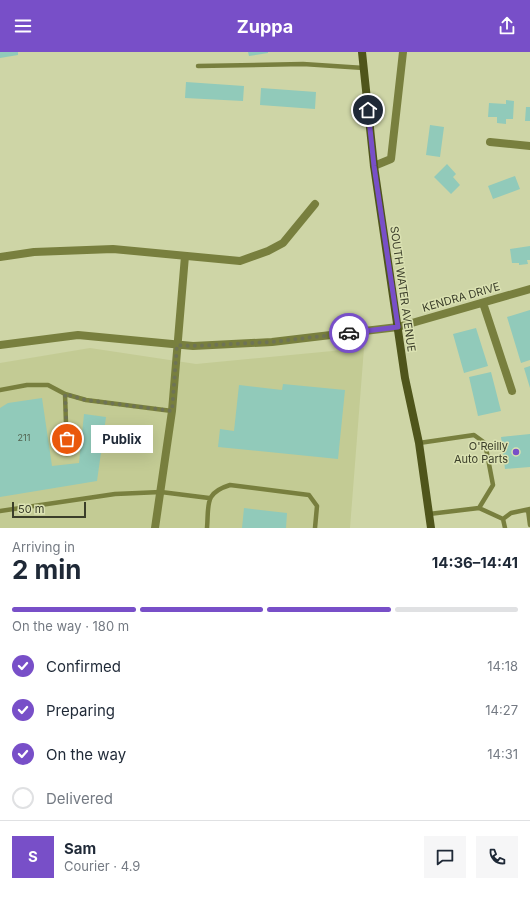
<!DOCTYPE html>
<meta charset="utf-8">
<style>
:root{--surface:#fff;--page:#f6f6f7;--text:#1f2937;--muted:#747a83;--line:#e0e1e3;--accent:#784fc8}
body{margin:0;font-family:Inter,sans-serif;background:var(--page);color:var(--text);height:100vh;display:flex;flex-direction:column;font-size:15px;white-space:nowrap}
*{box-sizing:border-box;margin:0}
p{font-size:13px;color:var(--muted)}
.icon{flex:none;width:22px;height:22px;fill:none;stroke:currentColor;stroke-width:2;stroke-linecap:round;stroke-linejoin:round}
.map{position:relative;height:476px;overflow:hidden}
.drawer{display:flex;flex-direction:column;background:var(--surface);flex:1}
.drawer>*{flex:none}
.scale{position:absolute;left:12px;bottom:10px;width:74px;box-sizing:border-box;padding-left:4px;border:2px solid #3b3e2a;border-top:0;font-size:11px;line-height:14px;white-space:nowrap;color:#3b3e2a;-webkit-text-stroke:3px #dbe2b2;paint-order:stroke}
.pin{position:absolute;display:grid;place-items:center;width:34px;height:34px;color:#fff;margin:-17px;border:2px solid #fff;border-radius:50%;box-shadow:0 1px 4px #0007}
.courier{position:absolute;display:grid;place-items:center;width:40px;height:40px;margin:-20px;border:3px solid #784fc8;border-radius:50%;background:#fff;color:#222;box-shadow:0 1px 5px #0007}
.bubble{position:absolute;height:28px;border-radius:0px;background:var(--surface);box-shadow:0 4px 16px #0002;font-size:13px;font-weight:700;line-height:28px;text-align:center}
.overview em{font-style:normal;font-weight:700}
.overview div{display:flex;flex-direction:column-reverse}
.overview{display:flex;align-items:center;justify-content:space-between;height:68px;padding:0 12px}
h1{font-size:26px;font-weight:700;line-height:30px}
.bar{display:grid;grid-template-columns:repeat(4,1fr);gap:6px 4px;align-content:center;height:48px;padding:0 12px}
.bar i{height:5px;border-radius:3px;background:var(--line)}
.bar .current{background:var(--accent)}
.bar p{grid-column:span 4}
.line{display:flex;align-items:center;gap:10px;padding:0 12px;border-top:1px solid var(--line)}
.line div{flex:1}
.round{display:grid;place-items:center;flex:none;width:42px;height:42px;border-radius:0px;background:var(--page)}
ol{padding:0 12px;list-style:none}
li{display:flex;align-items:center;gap:12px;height:44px}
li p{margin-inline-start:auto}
li .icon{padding:4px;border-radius:50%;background:var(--accent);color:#fff;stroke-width:4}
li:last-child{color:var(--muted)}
li i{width:22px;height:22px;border:2px solid var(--line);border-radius:50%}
header{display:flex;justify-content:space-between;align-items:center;height:52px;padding:0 12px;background:var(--accent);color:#fff;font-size:18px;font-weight:700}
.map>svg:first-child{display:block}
.built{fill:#c3cb94}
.building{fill:#91caba}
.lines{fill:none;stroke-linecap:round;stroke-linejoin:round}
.lane{stroke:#787f3e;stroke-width:4.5}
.street{stroke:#787f3e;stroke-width:8}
.secondary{stroke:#4f551b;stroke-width:8}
.done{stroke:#6e7355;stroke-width:4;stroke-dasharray:0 7.2}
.route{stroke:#784fc8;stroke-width:5}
.poi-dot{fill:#784fc8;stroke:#dbe2b2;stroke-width:1.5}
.labels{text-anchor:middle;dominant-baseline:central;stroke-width:3;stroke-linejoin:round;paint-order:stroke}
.number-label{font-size:9px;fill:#50614e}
.street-label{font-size:11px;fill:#3b3e2a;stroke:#dbe2b2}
.poi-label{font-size:11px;fill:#3b3e2a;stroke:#dbe2b2;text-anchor:end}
</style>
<header><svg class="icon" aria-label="menu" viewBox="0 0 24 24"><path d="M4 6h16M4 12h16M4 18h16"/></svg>Zuppa<svg class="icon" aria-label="share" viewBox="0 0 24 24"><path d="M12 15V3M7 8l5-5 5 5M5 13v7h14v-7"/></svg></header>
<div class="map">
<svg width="530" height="476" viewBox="0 0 530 476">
<rect width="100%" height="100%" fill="#ced5a6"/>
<path class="built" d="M90,296l106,16 168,-16 -14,180h-350v-165z"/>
<path class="building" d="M0,0h18v3l-18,3z
M248,0h20v1l-19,3z
M186,30l58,4 -1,15 -58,-3z
M261,36l55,4 -1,17 -55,-4z
M506,48l8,1 -1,18h-7v5l-9,-1v-6h-9l1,-14 17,1z
M526,55h4v14h-5z
M430,73l14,2 -4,30 -14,-2z
M447,112l9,10 -3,3 7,8 -9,9 -17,-17z
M515,124l5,13 -27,10 -5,-13z
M530,194v14h-3l1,4 -9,1v-2h-7l-2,-14z
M530,258v50l-9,3 -14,-46z
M476,276l12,38 -24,7 -11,-39z
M530,314v22l-6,-20z
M491,320l10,39 -23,5 -9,-39z
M283,332l62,6 -7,69 -120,-12 2,-18 14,2 5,-46 43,5z
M42,346l10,68 27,-3 5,-49 22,3 -9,64 -97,16v-89l8,-5z
M530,382v33l-25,2 -4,-32z
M244,456l43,5 -1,15h-44z"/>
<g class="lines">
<path class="lane" d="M198,14l105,-2 61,4
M0,338l27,-5h21l17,9 21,6 86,11
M65,342l2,60
M419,391l55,-8 11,8 8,42 -14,23 -50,6
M479,456l24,11 2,9
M528,458l2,15
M0,459l115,-17 46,-2 48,6
M503,467l8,-6 19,-4
M207,476c2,-24 -3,-35 23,-43l79,10 8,11 -2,22"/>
<path class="street" d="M490,90l40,4
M374,114l17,-7 12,-107
M0,205l34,-5 79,-3 127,12 28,-10 15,-8 32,-39
M483,251l29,88
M0,293l78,-10 115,11 79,-4 126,-15 132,-38
M155,476l17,-117 13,-155"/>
<path class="secondary" d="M362,0l12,114 31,212 14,65 12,85"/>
</g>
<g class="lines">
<path class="done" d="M67,387l-2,-45 21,6 86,11 5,-66 15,1 80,-4 77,-9"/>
<path class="route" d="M349,281l49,-6 -24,-161 -6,-56"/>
</g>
<circle class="poi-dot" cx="516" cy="400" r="4"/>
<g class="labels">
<g class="number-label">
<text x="24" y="385">211</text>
</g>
<g class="street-label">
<text transform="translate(403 237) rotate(82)">SOUTH WATER AVENUE</text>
<text transform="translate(461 245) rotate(-16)">KENDRA DRIVE</text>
</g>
<g class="poi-label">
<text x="508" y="394">O'Reilly<tspan x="508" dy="13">Auto Parts</tspan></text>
</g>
</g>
</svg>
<div class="scale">50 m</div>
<div class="pin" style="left:67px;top:387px;background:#ea580c"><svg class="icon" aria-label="bag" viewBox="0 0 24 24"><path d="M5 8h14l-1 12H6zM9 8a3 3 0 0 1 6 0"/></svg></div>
<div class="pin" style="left:368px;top:58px;background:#1f2937"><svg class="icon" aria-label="home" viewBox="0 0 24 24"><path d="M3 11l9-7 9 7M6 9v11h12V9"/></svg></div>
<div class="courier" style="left:349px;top:281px"><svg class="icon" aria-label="car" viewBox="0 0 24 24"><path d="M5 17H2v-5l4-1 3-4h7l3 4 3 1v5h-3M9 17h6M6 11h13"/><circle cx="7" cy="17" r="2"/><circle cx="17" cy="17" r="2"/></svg></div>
<div class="bubble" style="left:91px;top:373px;width:62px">Publix</div>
</div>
<section class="drawer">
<div class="overview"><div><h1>2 min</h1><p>Arriving in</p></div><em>14:36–14:41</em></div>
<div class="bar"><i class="current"></i><i class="current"></i><i class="current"></i><i></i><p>On the way · 180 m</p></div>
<ol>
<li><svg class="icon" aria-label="check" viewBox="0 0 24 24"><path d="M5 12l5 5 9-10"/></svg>Confirmed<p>14:18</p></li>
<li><svg class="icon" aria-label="check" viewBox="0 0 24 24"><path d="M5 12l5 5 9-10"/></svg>Preparing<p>14:27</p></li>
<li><svg class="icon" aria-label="check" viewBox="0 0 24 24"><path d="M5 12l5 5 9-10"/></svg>On the way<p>14:31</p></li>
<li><i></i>Delivered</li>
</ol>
<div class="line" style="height:72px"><b class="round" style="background:var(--accent);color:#fff">S</b><div><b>Sam</b><p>Courier · 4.9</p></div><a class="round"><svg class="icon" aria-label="chat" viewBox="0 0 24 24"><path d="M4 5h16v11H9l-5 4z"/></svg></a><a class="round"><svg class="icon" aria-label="phone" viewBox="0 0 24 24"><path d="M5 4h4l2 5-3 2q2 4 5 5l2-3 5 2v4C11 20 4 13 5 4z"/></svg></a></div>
</section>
